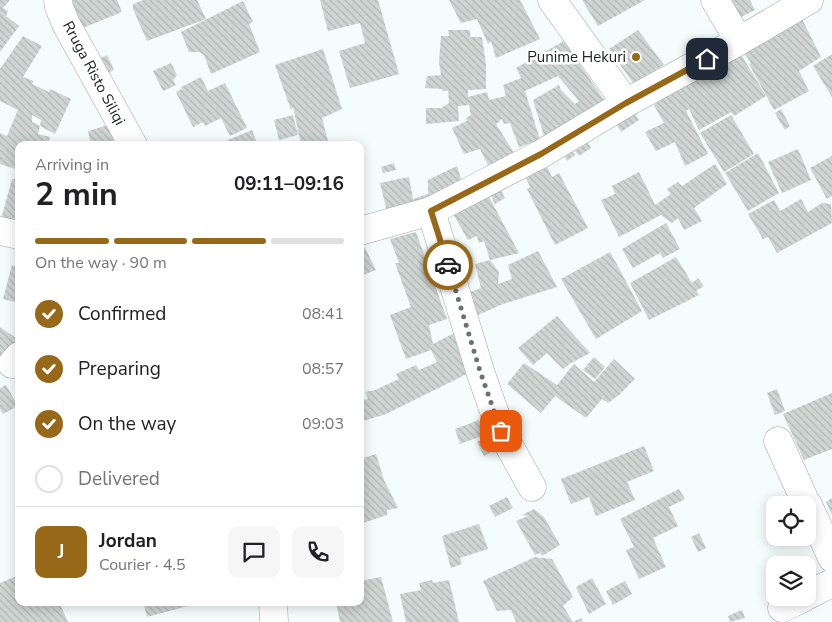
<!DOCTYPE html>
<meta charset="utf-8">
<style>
:root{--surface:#fff;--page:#f6f6f6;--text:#202124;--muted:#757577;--line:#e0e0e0;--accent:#976818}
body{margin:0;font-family:"Nunito Sans",sans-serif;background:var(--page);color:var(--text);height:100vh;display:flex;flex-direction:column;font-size:19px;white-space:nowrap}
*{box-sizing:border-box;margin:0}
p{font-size:16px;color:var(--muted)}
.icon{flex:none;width:28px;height:28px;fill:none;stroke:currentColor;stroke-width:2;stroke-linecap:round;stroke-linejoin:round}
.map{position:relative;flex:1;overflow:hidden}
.sheet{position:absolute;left:15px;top:141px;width:349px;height:465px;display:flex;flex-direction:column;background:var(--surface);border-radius:10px;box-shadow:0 2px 12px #0003}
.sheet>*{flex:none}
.fabs{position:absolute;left:766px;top:496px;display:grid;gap:10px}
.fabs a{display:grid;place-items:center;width:50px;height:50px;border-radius:10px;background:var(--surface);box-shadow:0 2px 12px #0003;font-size:25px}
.pin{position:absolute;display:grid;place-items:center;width:42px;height:42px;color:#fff;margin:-21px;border-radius:10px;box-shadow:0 2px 8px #0006}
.courier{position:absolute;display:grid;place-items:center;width:50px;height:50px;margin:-25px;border:4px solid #976818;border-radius:50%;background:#fff;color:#222;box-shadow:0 1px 6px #0007}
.summary em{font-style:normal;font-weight:700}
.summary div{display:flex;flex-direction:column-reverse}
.summary{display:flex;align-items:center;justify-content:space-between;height:85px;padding:0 20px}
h1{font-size:32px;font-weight:700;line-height:38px}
.bar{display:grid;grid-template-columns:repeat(4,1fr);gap:8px 5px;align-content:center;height:60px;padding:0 20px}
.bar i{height:6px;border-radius:4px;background:var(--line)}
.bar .current{background:var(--accent)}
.bar p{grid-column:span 4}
.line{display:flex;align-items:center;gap:12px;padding:0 20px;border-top:1px solid var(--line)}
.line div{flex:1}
.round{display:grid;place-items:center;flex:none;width:52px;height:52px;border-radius:10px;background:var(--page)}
ol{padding:0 20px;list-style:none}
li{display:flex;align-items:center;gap:15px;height:55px}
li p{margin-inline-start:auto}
li .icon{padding:5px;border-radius:50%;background:var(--accent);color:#fff;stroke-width:4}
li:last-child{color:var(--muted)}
li i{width:28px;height:28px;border:2px solid var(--line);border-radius:50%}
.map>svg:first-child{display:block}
.building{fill:url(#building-back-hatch)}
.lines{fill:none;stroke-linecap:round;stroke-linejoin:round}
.minor-casing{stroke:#a0a8a7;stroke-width:29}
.minor{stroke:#fff;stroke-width:28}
.done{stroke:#6b7170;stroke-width:5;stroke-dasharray:0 9}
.route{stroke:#976818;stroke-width:6}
.poi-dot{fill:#976818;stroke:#fff;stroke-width:2}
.labels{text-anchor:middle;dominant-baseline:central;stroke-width:5;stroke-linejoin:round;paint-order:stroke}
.poi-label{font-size:15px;fill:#212524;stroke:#fff;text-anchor:end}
.street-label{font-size:15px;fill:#212524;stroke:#fff}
</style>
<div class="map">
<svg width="832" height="622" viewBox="0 0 832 622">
<defs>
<pattern id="building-back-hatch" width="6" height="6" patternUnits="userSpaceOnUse" patternTransform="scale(1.25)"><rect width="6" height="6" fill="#ced5d2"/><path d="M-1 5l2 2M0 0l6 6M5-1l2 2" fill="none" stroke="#b1b7b4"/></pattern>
</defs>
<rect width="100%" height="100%" fill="#f4fdfc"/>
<path class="building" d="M0,0h10l-7,8 5,3 -2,5 13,10 -19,26z
M69,0h48l5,12 -44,18z
M144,0h53l9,19 -59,22 -14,-32v-5z
M320,0h58l21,74 -49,14 -11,-37 26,-8 -5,-20 -32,8z
M449,0h71l20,39 -44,19 -5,-17 -3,3 -11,-25 -16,4z
M582,0h63l-47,26z
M727,0h23l5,10 -18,9z
M243,1l10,21 -4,2 11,28 -49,22 -7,-19 -5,-3h-10l-8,-20z
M801,17l20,40 -22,14 10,20 -35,19 -25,-46 2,-1 -11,-16z
M448,30h22v7h12l4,28v24l-18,1v7l19,-5 2,8 17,-4 -3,-11 18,-7 -5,-10 48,-27 40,59 -59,39 -12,-39 26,-15 2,5 14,14 4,-3 -21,-25 -33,15 15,49 -21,7 -9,-24 -6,1 -2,-5 -6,5 20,32 -28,9 -8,-16 -16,5 -12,-26 15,-7 -1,-3 5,-3 -2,-10 -11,1 1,15 -33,3v-16h15l8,-5 -1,-12h-5l-1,-2 -17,-1 2,-12 14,-1 -2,-13 2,-26h8z
M638,30l26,35 -31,18 -24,-34z
M23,36l19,10 -19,31 11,4 -2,3 17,8 1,-3 21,10 -16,35 -15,-8 1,-6 -9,-5v7l8,4 -2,8 12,3 -2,8h-29v25l-19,-6v-31l7,3 11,-26 -18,-9v-32z
M323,49l19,60 -20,9 7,27h-28l-8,-38 -2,3 -16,-45z
M739,51l27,45 -32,20 -3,-4 -32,18 -10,-21 -3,2 22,43 -23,12 -10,-24 -19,9 -11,-19 19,-9 -10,-18 23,-18z
M832,54v43l-19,-31z
M107,55l7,15 -14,7 -7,-15z
M171,63l6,12 -4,5 3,5 -13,6 -10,-20z
M201,77l7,14 17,-8 22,45 -17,8 -9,-18 -16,8 -2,-4 -10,5 -17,-35 6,-3 -1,-2z
M781,109l9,17 -5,4 -10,-17z
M635,114l4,6 -18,12 -4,-7z
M293,115l5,20 -19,5 -5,-20z
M731,115l23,39 -30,18 -24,-39z
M108,125l9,17 -11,3h-15l-3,-14z
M252,130l6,15h-42z
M588,143l3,5 -12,8 -4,-5z
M798,149l13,31 -29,13 -14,-31z
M572,151l3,4 -8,6 -2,-4z
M758,153l21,40 -31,18 -23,-38z
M832,156v40l-5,3 -17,-31z
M394,163l2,7 -13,3 -2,-6z
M715,164l12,20 -33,24 8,13 -18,9 -6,-12 -6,5 -11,-8 -42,22 -18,-37 14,-6 -3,-8 27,-14 16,33 16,-11 -4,-5 11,-7 4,4z
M457,166l6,19 -75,30 -8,-32 29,-6 4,22 15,-5v-14z
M547,166l5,11 7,-4 29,55 -33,17 -28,-56 3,-2 -5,-11z
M12,179h7v50l-19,-6z
M500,189l5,9 -10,6 -5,-10z
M487,193l32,60 -29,7 -6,-19 -5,2 -2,-7 -9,4 -16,-28z
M801,199l7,13 14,-9 9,1 1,19 -55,30 -9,-16 -5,2 -15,-25 26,-14 6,11z
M666,223l14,26 -17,9 -3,-5 -27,15 -11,-19z
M416,232l31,87 -18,6 4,19 27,-14 13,41 -87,43 -26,8v-22l8,-1 -3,-7 10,-2 24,-11 -3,-5 20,-9 3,5 18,-8 -6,-12 -25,9 -16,-44 21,-8 -16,-44h4l-9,-24z
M365,248l11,22 -16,6v-27z
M538,251l19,36 -54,17 -25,11 -13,-21 16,-6 -6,-24 15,-4 9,12 -1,12 14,-5 -4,-14z
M610,252l32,59 -46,28 -35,-60z
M676,257l16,26 6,-5 6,8 -8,5 3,4 -50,25 -19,-37z
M18,263h1v40l-16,-4 9,-34 5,2z
M557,316l33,37 -19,10 -8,6 -16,-16 -14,12 -15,-17z
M0,327l19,13v8l-19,13z
M594,357l11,10 -10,12 -12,-9z
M614,359l21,20 -16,16 -11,8 -6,-4 -16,19 -31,-22 -14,17 -34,-29 17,-21 33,22 17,-21 20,18z
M6,385l12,21 -15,8 -3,-5v-21z
M777,389l8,22 -10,4 -8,-22z
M832,393v56l-28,11 -21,-46z
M479,420l6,15 -25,9 -5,-15z
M483,439l7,14 -6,3 -7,-14z
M644,446l10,25 -27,11 8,18 -39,16 -7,-19 -18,7 -10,-25z
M376,454l8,26 14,28 -11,2v5l-27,9v-65z
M679,489l6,10 -16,8 9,19 -25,12 13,29 -27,12 -13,-29 8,-3 -14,-28z
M507,497l6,11 -18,9 -6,-11z
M832,498v17l-6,-13z
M534,509l10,8 16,28 -18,11 -2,-3 -5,2 -19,-34 12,-5 -6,-1z
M479,524l9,25 -28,9 2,6 -11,4 -9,-32z
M699,533l7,15 -8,4 -7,-15z
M535,557l17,2 21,38 -10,9 10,16 8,-4 2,4h-67l-5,-12 -14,1 -14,-30z
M19,575v27h40l9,20h-68v-39z
M381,577l12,45h-53l-4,-20h24v-21z
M592,578l14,26 -17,10 -13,-27z
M432,580l1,3 16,-3 10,42h-53l-6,-28 21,-4 -2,-7z
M625,581l7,13 -19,11 -7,-14z
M143,602h56v1l-52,14z
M742,610l3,8 -15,4 -2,-6z"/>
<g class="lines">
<defs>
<path id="minor" d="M58,0l1,7 7,17 67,121
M552,0l74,103
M715,0l24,41
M431,211l49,160 21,60 31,56
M0,231l19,4
M360,231l71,-20 110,-57 85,-51 113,-62 70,-41
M12,364l7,-8
M778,441l29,64
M808,505l24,53
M808,595l24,-12
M273,602l1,20
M782,608l21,-10"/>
</defs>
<use href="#minor" class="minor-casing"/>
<use href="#minor" class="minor"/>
</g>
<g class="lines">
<path class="done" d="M448,265l32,106 21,60"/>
<path class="route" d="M448,265l-17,-54 110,-57 85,-51 81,-44"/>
</g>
<circle class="poi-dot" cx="636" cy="57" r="5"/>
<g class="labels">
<g class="poi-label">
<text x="626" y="57">Punime Hekuri</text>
</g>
<g class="street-label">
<text transform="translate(94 73) rotate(62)">Rruga Risto Siliqi</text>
</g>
</g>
</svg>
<div class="fabs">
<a><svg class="icon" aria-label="locate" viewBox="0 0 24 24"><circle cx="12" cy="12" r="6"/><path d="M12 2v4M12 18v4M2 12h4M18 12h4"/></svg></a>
<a><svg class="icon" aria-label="layers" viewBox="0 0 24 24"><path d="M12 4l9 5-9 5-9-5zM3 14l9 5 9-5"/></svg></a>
</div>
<div class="pin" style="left:501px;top:431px;background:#ea580c"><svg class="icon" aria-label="bag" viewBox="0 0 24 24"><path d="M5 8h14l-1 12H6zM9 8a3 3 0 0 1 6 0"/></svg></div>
<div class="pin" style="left:707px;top:59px;background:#1f2937"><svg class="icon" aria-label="home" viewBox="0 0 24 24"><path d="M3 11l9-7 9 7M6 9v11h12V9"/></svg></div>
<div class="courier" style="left:448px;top:265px"><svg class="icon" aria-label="car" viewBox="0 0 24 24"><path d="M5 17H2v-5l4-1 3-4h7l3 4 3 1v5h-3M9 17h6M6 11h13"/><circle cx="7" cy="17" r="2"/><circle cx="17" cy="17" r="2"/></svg></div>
<section class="sheet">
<div class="summary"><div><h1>2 min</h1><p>Arriving in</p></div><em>09:11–09:16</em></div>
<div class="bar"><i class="current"></i><i class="current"></i><i class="current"></i><i></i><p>On the way · 90 m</p></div>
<ol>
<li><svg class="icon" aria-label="check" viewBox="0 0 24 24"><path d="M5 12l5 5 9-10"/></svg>Confirmed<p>08:41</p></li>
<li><svg class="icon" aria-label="check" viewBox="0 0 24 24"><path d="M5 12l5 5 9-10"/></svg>Preparing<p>08:57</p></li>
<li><svg class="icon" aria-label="check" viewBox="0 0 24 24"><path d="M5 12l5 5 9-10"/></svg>On the way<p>09:03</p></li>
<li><i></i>Delivered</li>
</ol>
<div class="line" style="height:90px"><b class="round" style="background:var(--accent);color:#fff">J</b><div><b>Jordan</b><p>Courier · 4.5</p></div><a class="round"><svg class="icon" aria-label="chat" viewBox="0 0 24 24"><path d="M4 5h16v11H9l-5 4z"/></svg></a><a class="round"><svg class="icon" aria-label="phone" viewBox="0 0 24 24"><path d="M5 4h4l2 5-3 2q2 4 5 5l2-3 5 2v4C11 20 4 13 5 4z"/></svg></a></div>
</section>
</div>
